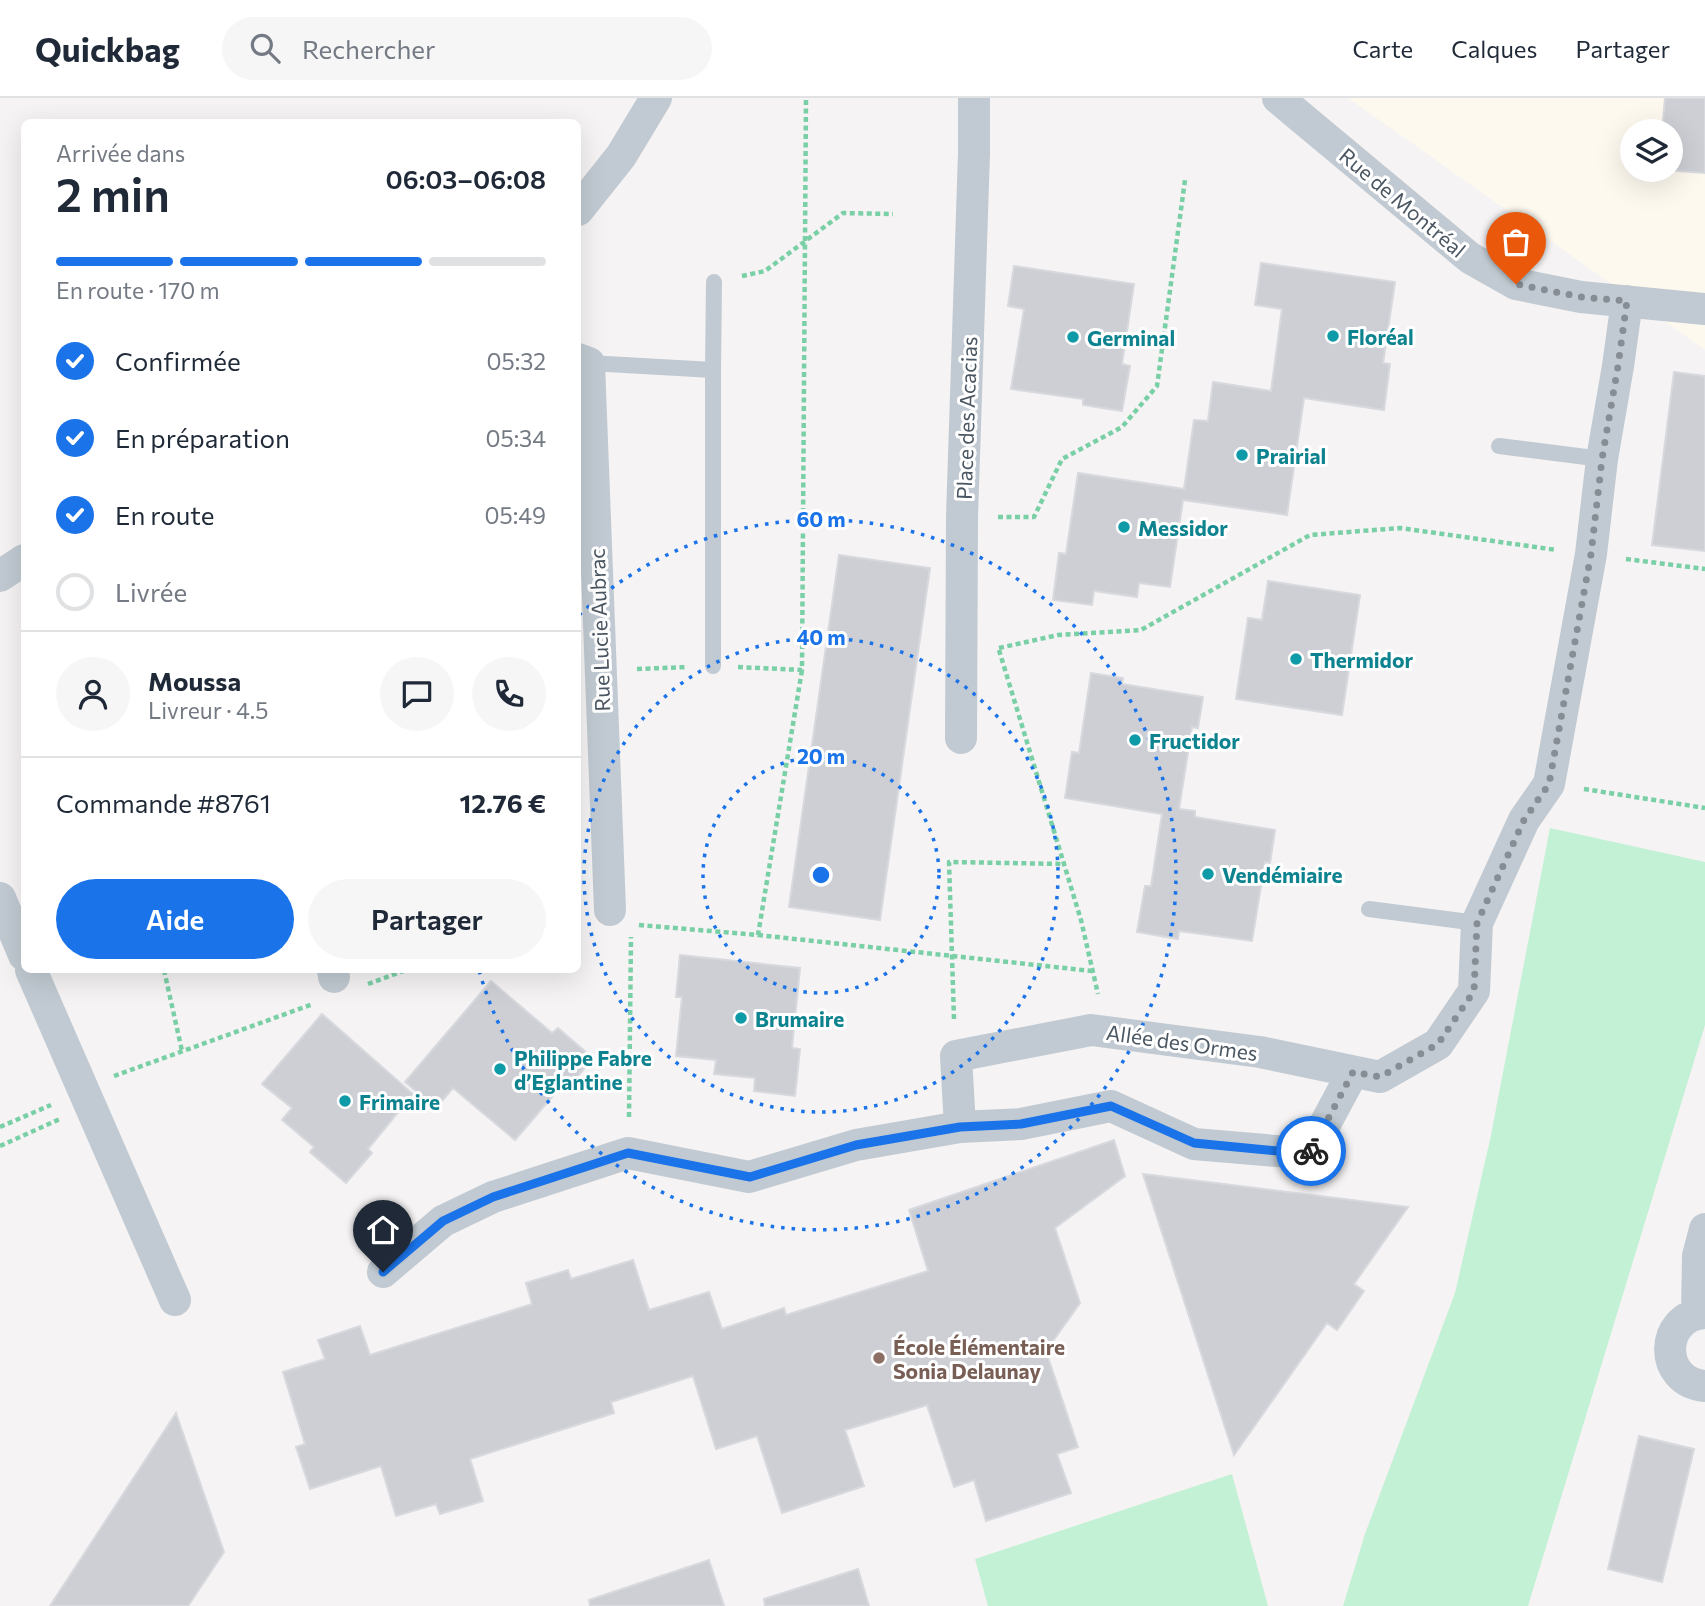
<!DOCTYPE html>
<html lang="fr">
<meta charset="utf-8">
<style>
:root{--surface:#fff;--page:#f6f6f7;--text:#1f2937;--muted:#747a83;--line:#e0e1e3;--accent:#1a73e8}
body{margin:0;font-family:Commissioner,sans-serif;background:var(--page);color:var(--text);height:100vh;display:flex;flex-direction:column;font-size:26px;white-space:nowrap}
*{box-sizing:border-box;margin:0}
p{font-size:23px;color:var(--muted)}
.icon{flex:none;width:38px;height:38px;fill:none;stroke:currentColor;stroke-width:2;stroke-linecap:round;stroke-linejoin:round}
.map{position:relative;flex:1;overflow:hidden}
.sheet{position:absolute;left:21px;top:21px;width:560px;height:854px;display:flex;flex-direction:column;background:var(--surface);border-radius:10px;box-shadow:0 7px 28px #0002}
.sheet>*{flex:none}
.buttons{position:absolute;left:1620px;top:21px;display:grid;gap:14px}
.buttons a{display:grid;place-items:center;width:63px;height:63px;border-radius:50%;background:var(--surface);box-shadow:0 7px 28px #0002;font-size:35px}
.pin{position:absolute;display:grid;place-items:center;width:60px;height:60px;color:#fff;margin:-72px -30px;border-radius:50% 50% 50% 0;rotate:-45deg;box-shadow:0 0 7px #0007}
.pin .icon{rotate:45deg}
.courier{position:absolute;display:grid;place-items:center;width:70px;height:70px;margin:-35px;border:5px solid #1a73e8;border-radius:50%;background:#fff;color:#222;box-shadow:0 2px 9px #0007}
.overview em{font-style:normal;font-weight:600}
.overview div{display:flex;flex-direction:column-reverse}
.overview{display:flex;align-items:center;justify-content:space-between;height:119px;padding:0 35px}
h1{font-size:46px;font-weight:600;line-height:52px}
.bar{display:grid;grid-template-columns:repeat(4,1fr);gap:10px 7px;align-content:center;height:84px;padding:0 35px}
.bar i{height:9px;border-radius:5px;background:var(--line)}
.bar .selected{background:var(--accent)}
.bar p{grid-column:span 4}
.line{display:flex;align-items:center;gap:18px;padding:0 35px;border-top:2px solid var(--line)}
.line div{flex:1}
.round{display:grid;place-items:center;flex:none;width:74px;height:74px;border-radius:37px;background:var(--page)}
ol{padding:0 35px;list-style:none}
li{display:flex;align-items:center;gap:21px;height:77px}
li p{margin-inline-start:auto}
li .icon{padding:7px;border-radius:50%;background:var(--accent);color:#fff;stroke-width:4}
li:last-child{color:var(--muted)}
li i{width:38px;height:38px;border:4px solid var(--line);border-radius:50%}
.cta{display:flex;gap:14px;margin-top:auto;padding:14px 35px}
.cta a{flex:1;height:80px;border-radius:42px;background:var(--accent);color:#fff;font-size:28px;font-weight:600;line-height:80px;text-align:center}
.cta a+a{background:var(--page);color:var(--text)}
header{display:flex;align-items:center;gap:42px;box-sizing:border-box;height:98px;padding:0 35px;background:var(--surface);border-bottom:2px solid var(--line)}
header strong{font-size:33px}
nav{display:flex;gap:38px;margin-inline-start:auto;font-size:24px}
.search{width:490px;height:63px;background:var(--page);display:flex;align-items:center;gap:18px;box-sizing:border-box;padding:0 24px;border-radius:38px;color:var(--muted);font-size:26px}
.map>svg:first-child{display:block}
.commercial{fill:#fdf9ef;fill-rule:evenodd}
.green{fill:#c3f1d5}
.building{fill:#cdcfd5;stroke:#d7d9de;stroke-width:2}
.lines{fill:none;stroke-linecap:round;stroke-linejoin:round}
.path{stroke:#7ad0a6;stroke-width:4.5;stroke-dasharray:5 3.5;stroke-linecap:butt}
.service{stroke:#c1cad2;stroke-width:16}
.minor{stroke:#c1cad2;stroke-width:32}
.done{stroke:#868d94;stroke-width:7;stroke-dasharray:0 12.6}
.route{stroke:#1a73e8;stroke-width:9}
.ring{fill:none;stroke:#1a73e8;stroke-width:3.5;stroke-dasharray:3.5 7}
.culture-dot{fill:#0f9aa8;stroke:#fff;stroke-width:2.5}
.education-dot{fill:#8d6e63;stroke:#fff;stroke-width:2.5}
.labels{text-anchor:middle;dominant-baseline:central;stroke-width:6;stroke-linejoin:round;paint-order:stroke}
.street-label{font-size:21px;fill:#4a5661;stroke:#fff}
.culture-label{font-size:21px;font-weight:bold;fill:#0d838f;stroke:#fff;text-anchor:start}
.education-label{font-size:21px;font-weight:bold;fill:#785e54;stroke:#fff;text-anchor:start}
.centre{fill:#1a73e8;stroke:#fff;stroke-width:3.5}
.ring-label{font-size:21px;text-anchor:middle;font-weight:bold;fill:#1a73e8;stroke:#fff;stroke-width:6;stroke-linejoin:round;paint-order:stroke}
</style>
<header>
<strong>Quickbag</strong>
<div class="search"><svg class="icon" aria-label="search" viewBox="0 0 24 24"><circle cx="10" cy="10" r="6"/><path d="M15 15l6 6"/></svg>Rechercher</div>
<nav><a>Carte</a><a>Calques</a><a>Partager</a></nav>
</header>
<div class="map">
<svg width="1705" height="1508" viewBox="0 0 1705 1508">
<rect width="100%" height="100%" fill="#f5f3f3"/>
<path class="commercial" d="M1348,0h357v252zM1633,33h38v39h-38z"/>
<path class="green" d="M1550,730l155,34v163l-177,581h-185l22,-72 90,-241 35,-153z
M1232,1376l36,132h-280l-13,-47z"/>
<path class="building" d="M1665,0h40v75l-40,-3h6v-39h-9z
M1261,165l134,19 -12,81 7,1 -6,46 -80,-12 -17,117 -104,-15 -13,87 -31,-4 -2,14 -43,-6 -2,14 -39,-5 6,-47 7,1 12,-81 106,16 10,-69 14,1 5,-39 58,9 11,-82 -27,-4z
M1014,168l120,18 -12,80 8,2 -8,45 -39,-6v-6l-72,-10 13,-80 -16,-3z
M1674,274l31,4v175l-53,-6z
M839,457l91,13 -50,352 -91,-13z
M1268,483l92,14 -18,120 -106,-16 12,-81 14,2z
M1091,575l32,5 -1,6 81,13 -5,31 -6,-1 -13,82 16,2v6l80,13 -5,33 -5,-1 -13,79 -73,-10 -1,8 -41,-7 8,-46h6l11,-72 -97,-16 7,-46 7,1z
M680,857l120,13 -8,80 8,1 -5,47 -41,-5 1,-13 -41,-4 2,-14 -40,-4 6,-59h-6z
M491,883l61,52 6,-5 35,30 -25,30 -5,-4 -48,56 -62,-52 -17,20 -31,-26z
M322,916l91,80 -45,55 4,4 -26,30 -36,-31 4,-5 -32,-27 10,-12 -30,-24z
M1114,1042l11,36 -70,52 25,75 -34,48 32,96 -21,7 14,39 -85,28 -12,-41 -20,7 -27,-82 -82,25 19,56 -82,27 -25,-77 -41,13 -23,-73 -82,26 3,11 -144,46 13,42 -43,13 -4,-10 -40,12 -15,-50 -71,23 -14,-42 9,-3 -22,-72 42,-13 -7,-19 42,-14 10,29 162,-51 -6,-21 42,-13 3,9 62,-19 16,50 60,-18 13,37 62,-21 2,7 142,-44 -19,-61z
M1143,1076l265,33 -54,77 10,7 -27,39 -10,-7 -93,132z
M176,1315l48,139 -36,54h-138z
M1639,1338l55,13 -32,133 -54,-13z
M709,1462l15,46h-134l-1,-6z
M858,1471l11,37h-104l-1,-7z"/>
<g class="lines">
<path class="path" d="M742,178l23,-5 78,-58 50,1
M998,419h36l28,-58 60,-32 35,-41 28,-206
M1626,461l79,10
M999,550l59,-13 83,-5 169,-95 90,-7 157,22
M999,552l82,270 17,74
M738,569l64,3 4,-572
M637,571l51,-2
M1584,691l121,19
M639,827l119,10 44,-265
M758,837l334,36
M164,872l18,81
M368,886l38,-14
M954,921l-5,-157 115,2
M114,978l199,-72
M629,1019l2,-180
M0,1029l51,-22
M0,1048l60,-27"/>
<path class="service" d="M589,265l124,7 1,-88
M1499,348l103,13
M713,568v-296
M1369,811l108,14"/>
<path class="minor" d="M1278,0l192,160 46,26 65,13 124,12
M578,112l43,-54 35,-58
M578,261l11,4 21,547
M0,478l24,-16
M961,640l1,-221 12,-364v-55
M0,800l24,57
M31,872l144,330
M333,872l1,7
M960,1029l61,-3 90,-18 83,38 94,8h22l43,-80
M383,1174l60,-51 50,-24 135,-44 121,24 107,-32 104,-18 -4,-71 135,-26 169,22 120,25 58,-33 36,-53 3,-68 47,-103 25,-36 42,-230 11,-95 16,-93 9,-65
M1705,1215c-46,3 -47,69 0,73
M1697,1216l1,-58 7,-27"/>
</g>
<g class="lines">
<path class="done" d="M1311,1053l42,-79 27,5 58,-33 36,-53 3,-68 47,-103 25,-36 42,-230 11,-95 16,-93 9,-65 -46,-4 -65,-13"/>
<path class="route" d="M383,1174l60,-51 50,-24 135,-44 122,24 106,-32 104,-18 61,-3 90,-18 83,37 94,9 23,-1"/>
</g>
<g class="ring">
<circle cx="821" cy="777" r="118"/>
<circle cx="821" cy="777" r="237"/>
<path d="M579 517A355 355 0 1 1 479 872"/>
</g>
<g class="culture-dot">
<circle cx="1333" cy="238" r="7"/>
<circle cx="1073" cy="239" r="7"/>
<circle cx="1242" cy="357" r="7"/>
<circle cx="1124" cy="429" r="7"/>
<circle cx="1296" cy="561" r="7"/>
<circle cx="1135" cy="642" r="7"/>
<circle cx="1208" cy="776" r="7"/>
<circle cx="741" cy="920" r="7"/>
<circle cx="500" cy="971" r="7"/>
<circle cx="345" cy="1003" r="7"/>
</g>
<circle class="education-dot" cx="879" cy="1260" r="7"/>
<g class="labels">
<g class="street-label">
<text transform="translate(1403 104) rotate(40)">Rue de Montréal</text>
<text transform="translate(966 320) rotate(-88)">Place des Acacias</text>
<text transform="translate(599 532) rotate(-92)">Rue Lucie Aubrac</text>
<text transform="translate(1182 944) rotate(8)">Allée des Ormes</text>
</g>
<g class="culture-label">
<text x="1347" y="238">Floréal</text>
<text x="1087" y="239">Germinal</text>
<text x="1256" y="357">Prairial</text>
<text x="1138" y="429">Messidor</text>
<text x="1310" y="561">Thermidor</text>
<text x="1149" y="642">Fructidor</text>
<text x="1222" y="776">Vendémiaire</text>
<text x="755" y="920">Brumaire</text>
<text x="514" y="959">Philippe Fabre<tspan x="514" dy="24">d’Eglantine</tspan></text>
<text x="359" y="1003">Frimaire</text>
</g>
<g class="education-label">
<text x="893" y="1248">École Élémentaire<tspan x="893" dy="24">Sonia Delaunay</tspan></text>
</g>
</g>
<circle cx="821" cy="777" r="10" class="centre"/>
<g class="ring-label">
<text x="821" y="429">60 m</text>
<text x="821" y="547">40 m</text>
<text x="821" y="666">20 m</text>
</g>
</svg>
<div class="buttons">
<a><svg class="icon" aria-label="layers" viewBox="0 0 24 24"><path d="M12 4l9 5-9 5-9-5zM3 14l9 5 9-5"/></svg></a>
</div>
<div class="pin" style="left:1516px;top:186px;background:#ea580c"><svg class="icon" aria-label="bag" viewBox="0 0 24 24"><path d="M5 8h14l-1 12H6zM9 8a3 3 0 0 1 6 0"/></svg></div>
<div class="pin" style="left:383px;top:1174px;background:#1f2937"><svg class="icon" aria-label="home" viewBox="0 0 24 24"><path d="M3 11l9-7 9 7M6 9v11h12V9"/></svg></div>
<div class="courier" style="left:1311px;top:1053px"><svg class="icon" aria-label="bike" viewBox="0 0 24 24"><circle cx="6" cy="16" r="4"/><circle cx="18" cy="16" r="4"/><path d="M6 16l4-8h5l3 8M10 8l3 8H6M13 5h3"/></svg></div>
<section class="sheet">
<div class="overview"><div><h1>2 min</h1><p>Arrivée dans</p></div><em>06:03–06:08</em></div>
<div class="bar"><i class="selected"></i><i class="selected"></i><i class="selected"></i><i></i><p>En route · 170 m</p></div>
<ol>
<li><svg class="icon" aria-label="check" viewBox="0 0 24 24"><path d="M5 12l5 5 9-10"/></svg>Confirmée<p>05:32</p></li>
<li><svg class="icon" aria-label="check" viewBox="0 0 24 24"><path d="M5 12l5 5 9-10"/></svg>En préparation<p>05:34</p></li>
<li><svg class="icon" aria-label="check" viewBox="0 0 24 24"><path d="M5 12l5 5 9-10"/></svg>En route<p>05:49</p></li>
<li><i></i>Livrée</li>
</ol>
<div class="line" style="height:126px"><a class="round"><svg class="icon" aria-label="person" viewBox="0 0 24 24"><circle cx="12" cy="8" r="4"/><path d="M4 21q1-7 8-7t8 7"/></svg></a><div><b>Moussa</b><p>Livreur · 4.5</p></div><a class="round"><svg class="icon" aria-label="chat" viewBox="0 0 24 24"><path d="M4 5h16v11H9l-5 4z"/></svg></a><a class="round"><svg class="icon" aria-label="phone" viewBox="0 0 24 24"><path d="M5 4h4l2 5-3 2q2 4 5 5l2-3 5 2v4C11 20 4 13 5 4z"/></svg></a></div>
<div class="line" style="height:91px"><div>Commande #8761</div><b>12.76 €</b></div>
<div class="cta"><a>Aide</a><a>Partager</a></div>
</section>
</div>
